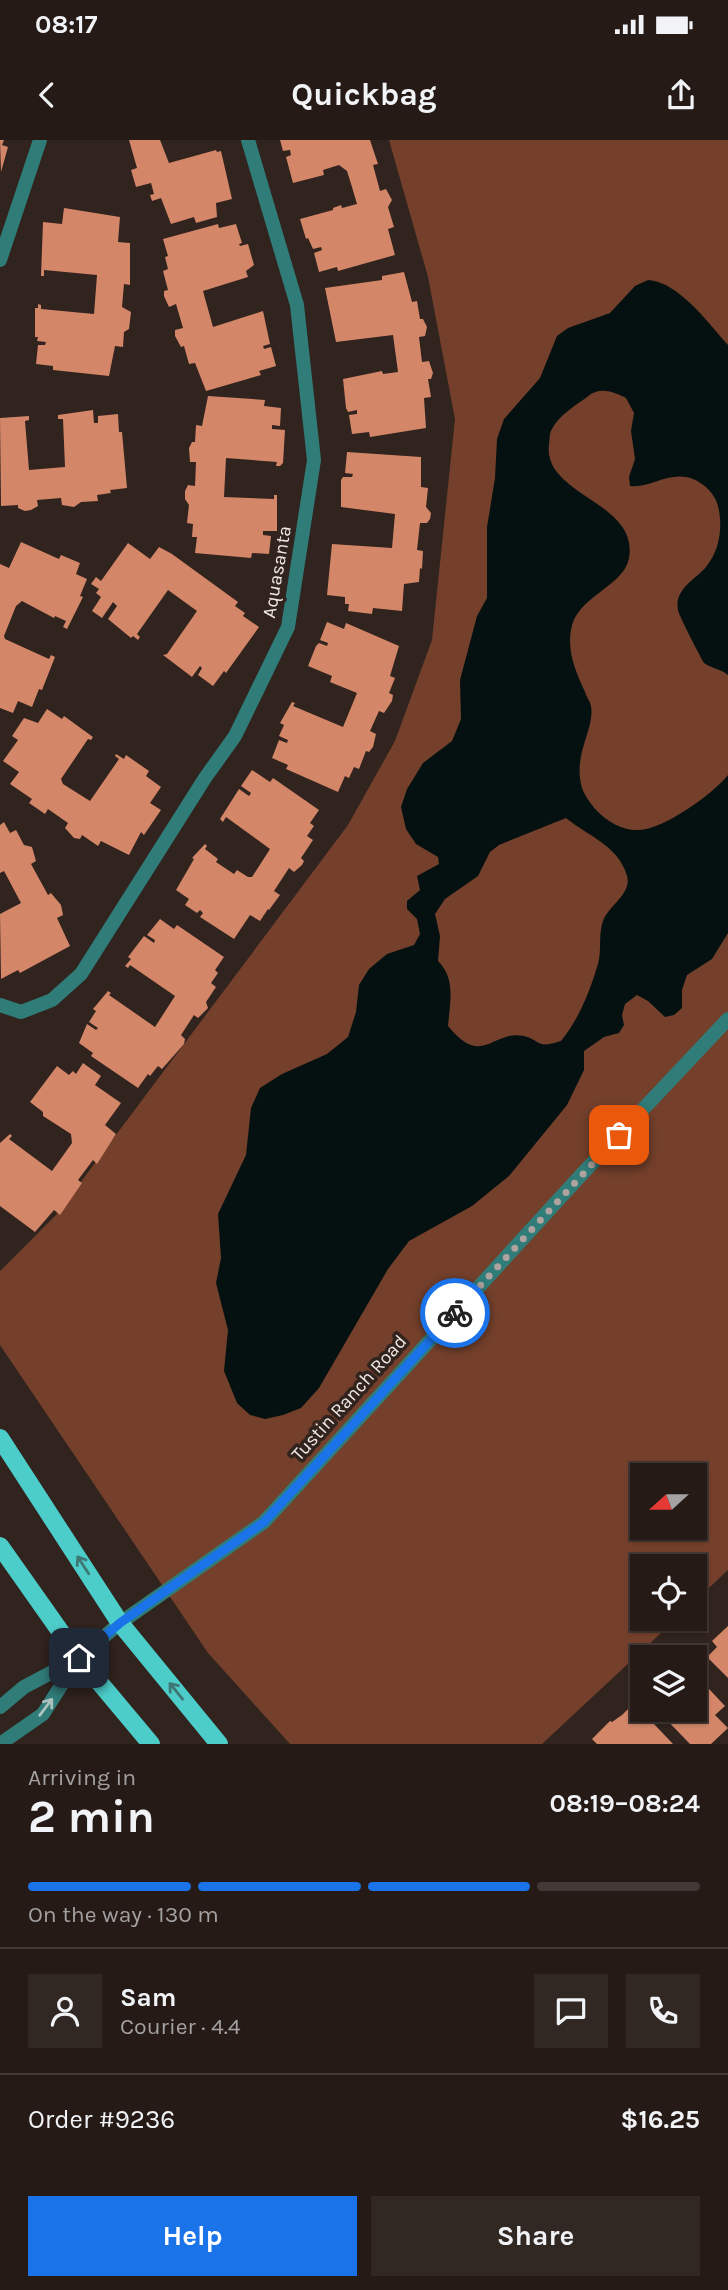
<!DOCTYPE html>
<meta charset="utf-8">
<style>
:root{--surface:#251a16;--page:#312723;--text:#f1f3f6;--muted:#a3a1a1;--line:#423835;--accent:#1a73e8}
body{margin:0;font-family:Karla,sans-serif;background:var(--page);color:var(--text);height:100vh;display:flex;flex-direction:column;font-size:26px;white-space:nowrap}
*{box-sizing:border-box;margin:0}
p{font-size:23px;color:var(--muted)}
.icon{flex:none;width:38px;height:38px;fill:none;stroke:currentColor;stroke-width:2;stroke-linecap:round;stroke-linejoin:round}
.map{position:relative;height:1604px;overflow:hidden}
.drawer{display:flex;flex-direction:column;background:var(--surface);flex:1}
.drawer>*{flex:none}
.needle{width:46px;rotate:249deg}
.tools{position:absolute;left:630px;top:1323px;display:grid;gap:14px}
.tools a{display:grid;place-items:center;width:77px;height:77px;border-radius:0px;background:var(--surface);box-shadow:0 2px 5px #0004,0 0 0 2px var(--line);font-size:35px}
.pin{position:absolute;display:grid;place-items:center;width:60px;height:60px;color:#fff;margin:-30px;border-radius:14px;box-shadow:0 4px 10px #0006}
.courier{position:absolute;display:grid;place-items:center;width:70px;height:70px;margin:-35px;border:5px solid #1a73e8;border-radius:50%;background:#fff;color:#222;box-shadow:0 2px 9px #0007}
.headline em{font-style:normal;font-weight:700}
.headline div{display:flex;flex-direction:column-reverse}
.headline{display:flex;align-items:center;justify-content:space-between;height:119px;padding:0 28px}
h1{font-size:46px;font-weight:700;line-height:52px}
.bar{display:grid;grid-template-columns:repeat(4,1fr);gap:10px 7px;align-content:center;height:84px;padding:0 28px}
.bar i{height:9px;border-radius:5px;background:var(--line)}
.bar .on{background:var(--accent)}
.bar p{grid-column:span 4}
.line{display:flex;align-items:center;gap:18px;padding:0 28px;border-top:2px solid var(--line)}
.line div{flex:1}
.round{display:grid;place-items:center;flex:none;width:74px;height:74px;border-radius:0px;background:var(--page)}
.action{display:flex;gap:14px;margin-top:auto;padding:14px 28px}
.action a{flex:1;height:80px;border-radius:0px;background:var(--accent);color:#fff;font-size:28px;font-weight:700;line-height:80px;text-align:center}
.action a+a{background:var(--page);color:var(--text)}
.status{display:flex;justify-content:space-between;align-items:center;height:49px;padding:0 35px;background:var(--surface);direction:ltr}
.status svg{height:19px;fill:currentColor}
header{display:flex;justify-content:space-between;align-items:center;height:91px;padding:0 28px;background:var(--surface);font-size:32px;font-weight:700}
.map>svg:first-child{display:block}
.green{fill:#74402b;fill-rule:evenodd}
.water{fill:#041110;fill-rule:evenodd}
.building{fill:#d38668}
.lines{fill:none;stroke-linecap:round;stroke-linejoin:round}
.minor{stroke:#307c79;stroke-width:14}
.primary{stroke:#4ccdc9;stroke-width:18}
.oneway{stroke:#3e7874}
.oneway2{stroke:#aec2bf}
.done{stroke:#aea39f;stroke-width:7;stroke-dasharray:0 12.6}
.route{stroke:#1a73e8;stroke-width:9}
.labels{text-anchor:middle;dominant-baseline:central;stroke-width:7;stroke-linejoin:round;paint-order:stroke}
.street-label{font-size:19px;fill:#f2e8e4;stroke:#31231e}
</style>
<div class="status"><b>08:17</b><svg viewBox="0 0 49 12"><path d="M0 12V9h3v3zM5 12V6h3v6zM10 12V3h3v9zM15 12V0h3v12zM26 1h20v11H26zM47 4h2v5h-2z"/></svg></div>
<header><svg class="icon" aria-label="back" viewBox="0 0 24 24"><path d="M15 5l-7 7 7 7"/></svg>Quickbag<svg class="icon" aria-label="share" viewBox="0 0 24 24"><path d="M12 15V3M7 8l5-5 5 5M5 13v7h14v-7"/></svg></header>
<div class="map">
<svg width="728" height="1604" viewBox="0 0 728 1604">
<rect width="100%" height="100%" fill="#31231e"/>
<path class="green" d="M389,0h339v1430l-33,31v-35h-53v53h34l-134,125h-252l-82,-91 -208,-308v-74l56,-56 292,-390 47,-84 37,-101 23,-221 -27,-142zM642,1335h53v53h-53z"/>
<path class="water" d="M648,140c31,2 60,43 80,65v330c-7,-6 -17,-7 -24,-12 -2,-3 -26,-49 -26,-53 -4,-21 17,-30 28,-43 14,-17 17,-41 12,-61 -3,-12 -13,-22 -25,-27 -24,-9 -43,10 -63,7l-1,-9 6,-18 -4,-28 3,-18 -8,-15c-13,-6 -26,-12 -39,-1 -11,8 -29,19 -35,32 -3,4 -2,11 -3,15 -7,52 90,57 80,114 -5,29 -53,38 -58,72 -4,22 5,42 14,62 1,4 5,9 6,14 4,22 -17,46 -10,78 2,10 9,19 16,27 11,11 26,20 42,19 25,-1 74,-36 89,-55v158l-16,26 -25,16 -5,15v18l-8,7 -9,2 -17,-16 -11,-6 -12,9 -3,11 2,10 -5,8 -15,4 -20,14v19l-17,35 -58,71 -37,30 -63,35 -21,28 -69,119 -18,20 -18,7 -18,4 -15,-4 -13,-12 -13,-32 4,-41 -12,-47 5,-25 -3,-44 28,-59 5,-47 9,-20 22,-14 45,-20 21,-17 8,-25 3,-27 10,-16 18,-15 27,-9 6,-11 -3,-15 -10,-10v-8l13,-11 -3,-14 22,-12 -1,-7 -22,-13 -10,-15 -5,-22 6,-18 16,-26 29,-22 9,-22 -1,-39 17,-64 10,-18v-71l8,-49 2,-39 7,-20 36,-41 17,-42 11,-8 42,-15 25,-27zM566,678c22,18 53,28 61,58 5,18 -18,29 -24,45 -5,14 -1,29 -5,43 -8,27 -19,55 -37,77 -25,8 -19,0 -37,-5 -31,-7 -41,33 -76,-10 2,-24 8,-47 -10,-65l2,-25 -5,-22 10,-15 33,-23 12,-24 9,-7z"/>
<path class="building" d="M0,0h4l-2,5 6,2 -7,25z
M129,0h31l9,23 47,-13 1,2 4,-1 11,48 -16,4 1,14 -21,6 -2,-6 -23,7 -10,-26 -9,3 -2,-6 4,-1 -3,-11 -15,4 -5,-17 6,-2z
M280,0h90l8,24 -5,1 7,26 6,-2 6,11 -4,7 6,20 -6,2 7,26 -57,16 -1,-4 -18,5 -5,-19 8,-3 -1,-3 -8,2 -5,-11 -2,1 -6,-20 33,-9v-2l8,-3 1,3 15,-4 -5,-17 -5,-16 -8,-6 -16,5 1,5 -31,8 -7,-26 5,-2 -1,-5 -7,1z
M64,68l56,9 -2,25 12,1v42l-6,-1 -2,23 9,5 -2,17 -5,3 -1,15 -8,-1 -6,30 -56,-6v-4l-17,-2 2,-19h7l1,-3 -9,-1 1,-4h-3v-29h3v-4l3,1v4l53,5 3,-39 -53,-5v6h-3l2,-54 19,2z
M218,84l1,4 17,-4 6,19 -3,1 1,2 8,-2 6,21 -8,6 2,6 -45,14 10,36 50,-16 7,33 -7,2 1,3 7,-2 5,19 -17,5 2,4 -55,16 -11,-28 -6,1 -5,-18 -3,1 -6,-11v-6l8,-2 -7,-24 -7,3 -5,-11v-5l4,-1 -5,-19 5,-2 -3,-12 3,-1 -5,-17z
M404,132l8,30 5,-1 3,18h3l4,8 -2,9 -6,1 3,25 7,-1 4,12 -2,6h-3l3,18 -7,1 2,30 -56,9 -1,-5 -17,2 -3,-19 8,-1v-4l-9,2 -2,-4 -3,-29 39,-8 1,3 15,-2 -5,-37 -57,7 -11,-54 57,-8v-4z
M208,256l57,4 -1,6 17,2 -1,18 -8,-1v4l13,1 -2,33 -3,3h-4l1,-4 -51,-4 -2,39 50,2v-4h3v36h-14v4l8,1 -2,18 -17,-1 -1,5 -56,-5 2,-16h-5l1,-13 -6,-1 2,-18 -4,-6v-8l3,-6 7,1 1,-24h-6l-1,-14 3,-6h3l1,-17 6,1z
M93,270l1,13h4v-7l20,-2 1,18h3l5,56 -17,2 1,3 -14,2 1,6 -17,1 -7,5 -12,-2 -1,-7 -24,2 1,6 -7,4 -6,1 -7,-3v-3l-17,1 -1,-88 29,-2v4l-4,1 4,49 36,-3 -2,-48h-5v-4z
M347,312l74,5v30l7,1 -2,19 5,6 -1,6 -3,4h-7l-3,27 6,1 -1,18 -2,-1 -1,14 -15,2 -2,27 -29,-3 -1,6 -24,-3 1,-7h-4v-7l-18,-2 5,-51 60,4 3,-34 -54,-7v-27l2,-3h9l1,-3 -8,-1z
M21,402l38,17 2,-4 19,8 -4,11 11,5 -7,17 3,1 -16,32 -4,-2 3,-6 -11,-5 -1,2 -32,-17 -6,5 -12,30 1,3 44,20 2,-4 4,2 -13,33 -3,-1 -7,18 -14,-6 -5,12 -13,-5v-144l9,4z
M128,403l22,16 9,-12 13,7 66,48 -3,4 10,7 -2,3 16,11 -33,46 -2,-2 -11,15 -15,-11 4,-7 -2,-2 -8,11 -29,-22 4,-1 30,-43 -29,-21 -31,44 3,3 -2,3 -5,-4 -2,2 -23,-19 9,-13 -4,-4 -11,16 -10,-7 9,-14 -5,-4 3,-4 -8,-5 5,-7 5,4z
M327,482l17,7 2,-6 53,23 -9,30 5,2 -6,15 4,2 -1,6 -8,12 -5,-2 -9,20 6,3 -3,13 -4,5 -3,-1 -7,18 -5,-2 -5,11 -4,-2 -7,16 -52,-23 2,-4 -16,-7 7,-18 8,3 1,-3 -9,-4 5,-11 -4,-2 12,-21 3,1 -2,3 50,21 14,-34 -27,-11 2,-6 -24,-10 8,-20 3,-3 8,3 1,-3 -8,-3z
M47,569l15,10 2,-3 29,21 -2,3 -3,-1 -27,40 2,5 27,17 29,-42 -4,-3 1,-2 8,5 2,-4 23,16 -3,5 15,11 -11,16 11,7 -17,25 -3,-3 -12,23 -28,-14 -3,5 -16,-11 -2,4 -6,-1 -9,-10 3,-5 -20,-14 -3,5 -16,-11 3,-4 -22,-15 9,-12 -16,-11 15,-21 -6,-4 12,-18 14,5z
M252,630l18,12 3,-4 46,32 -9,13 4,3 -7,10 6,4 -12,18 3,3 -2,4 -8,7 -5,-4 -15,23 6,4 -11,15 -1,-1 -8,12 -10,-6 -16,24 -34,-22 3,-4 -3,-3 -3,3 -12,-8 4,-6 -13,-9 18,-31 -2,-1 13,-14 2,2 -2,3 13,10 -2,3 18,12 3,-4 11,7h4l18,-28 -44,-32 -3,5 -3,-3 19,-30 10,7 2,-3 -10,-7z
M4,682l6,11 6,-3 8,15 8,2 4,14 -5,3 17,31 3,-2 10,12 2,10 -6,3 13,28 -50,27 -2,-3 -17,9 -1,-65 21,-11 -17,-32 -4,2v-48z
M160,779l14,10 3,-4 47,32 -9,13 3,3 -7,10 5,4 -10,15 2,6 -10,10 -4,-3 -13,20 4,4 -1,5 -22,25 -4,-3 -8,10 -2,-2 -10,14 -47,-32 2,-3 -14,-10 8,-19 9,6 2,-2 -9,-6 7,-11 -3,-2 15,-18 3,2 -2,2 46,32 20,-31 -45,-31 -2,3 -3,-2 6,-7 -3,-2 16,-21 10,7 1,-3 -8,-5z
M83,923l18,13 -6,9 26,18 -16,22 11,9 -19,30 -4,-4 -15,20 4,3 -22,32 -6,-5 -19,22 -35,-26v-63l10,-9 2,2 -3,3 43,32 20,-28 -1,-9 -28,-18v-4l-13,-10 27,-36 12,9 4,-4 3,3z
M728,1486v52l-21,-21 10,-10 -5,-6z
M695,1534l30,32 -10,9 13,13 -17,16h-21l-33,-34h38z
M634,1563l39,41h-76l-5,-5 18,-18 2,1 10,-7z"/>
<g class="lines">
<path class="minor" d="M0,120l40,-120
M0,865l21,7 31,-12 29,-26 124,-196 30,-42 53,-109 26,-167 -17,-155 -49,-165
M0,1567l24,-20 55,-29 41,-35 144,-101 318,-348 146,-155
M0,1604l43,-30 35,-55"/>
<path class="primary" d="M0,1298l120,185 99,121
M0,1406l79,112 72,86"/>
</g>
<defs><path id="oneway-shaft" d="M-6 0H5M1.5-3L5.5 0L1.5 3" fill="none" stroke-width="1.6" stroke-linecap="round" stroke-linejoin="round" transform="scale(1.75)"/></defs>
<g class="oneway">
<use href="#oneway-shaft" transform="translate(83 1425) rotate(-123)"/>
<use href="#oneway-shaft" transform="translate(176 1551) rotate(-129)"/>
</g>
<use class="oneway2" href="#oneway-shaft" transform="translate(46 1567) rotate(-53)"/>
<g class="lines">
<path class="done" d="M455,1173l164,-178"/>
<path class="route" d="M79,1518l41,-35 144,-101 191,-209"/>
</g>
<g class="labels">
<g class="street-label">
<text transform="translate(277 432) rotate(-80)">Aquasanta</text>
<text transform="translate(349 1258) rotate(-48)">Tustin Ranch Road</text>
</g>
</g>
</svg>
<div class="tools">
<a><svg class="needle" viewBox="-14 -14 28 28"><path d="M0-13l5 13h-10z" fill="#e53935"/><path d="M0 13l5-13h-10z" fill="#a3a1a1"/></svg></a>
<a><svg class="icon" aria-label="locate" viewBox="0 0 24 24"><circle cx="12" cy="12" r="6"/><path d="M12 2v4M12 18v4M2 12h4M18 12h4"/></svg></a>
<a><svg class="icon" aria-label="layers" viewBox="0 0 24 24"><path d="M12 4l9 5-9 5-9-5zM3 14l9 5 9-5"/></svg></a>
</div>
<div class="pin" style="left:619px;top:995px;background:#ea580c"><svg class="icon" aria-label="bag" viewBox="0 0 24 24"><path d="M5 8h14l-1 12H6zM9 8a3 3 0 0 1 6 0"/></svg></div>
<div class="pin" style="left:79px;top:1518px;background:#1f2937"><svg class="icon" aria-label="home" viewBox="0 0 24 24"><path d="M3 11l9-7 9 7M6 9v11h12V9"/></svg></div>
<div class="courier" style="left:455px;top:1173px"><svg class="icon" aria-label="bike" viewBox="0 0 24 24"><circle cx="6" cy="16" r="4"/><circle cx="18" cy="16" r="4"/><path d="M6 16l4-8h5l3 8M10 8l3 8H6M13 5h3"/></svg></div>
</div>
<section class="drawer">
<div class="headline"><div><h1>2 min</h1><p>Arriving in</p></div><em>08:19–08:24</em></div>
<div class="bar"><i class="on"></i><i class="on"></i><i class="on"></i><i></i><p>On the way · 130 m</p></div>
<div class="line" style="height:126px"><a class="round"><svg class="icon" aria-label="person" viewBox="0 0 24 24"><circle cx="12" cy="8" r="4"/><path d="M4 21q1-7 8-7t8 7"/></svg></a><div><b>Sam</b><p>Courier · 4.4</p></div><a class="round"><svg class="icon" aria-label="chat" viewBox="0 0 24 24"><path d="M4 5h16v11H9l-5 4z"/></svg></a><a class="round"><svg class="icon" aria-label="phone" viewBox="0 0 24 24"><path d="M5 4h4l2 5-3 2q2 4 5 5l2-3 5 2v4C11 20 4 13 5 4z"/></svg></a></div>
<div class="line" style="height:91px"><div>Order #9236</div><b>$16.25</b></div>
<div class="action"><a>Help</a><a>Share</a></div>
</section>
